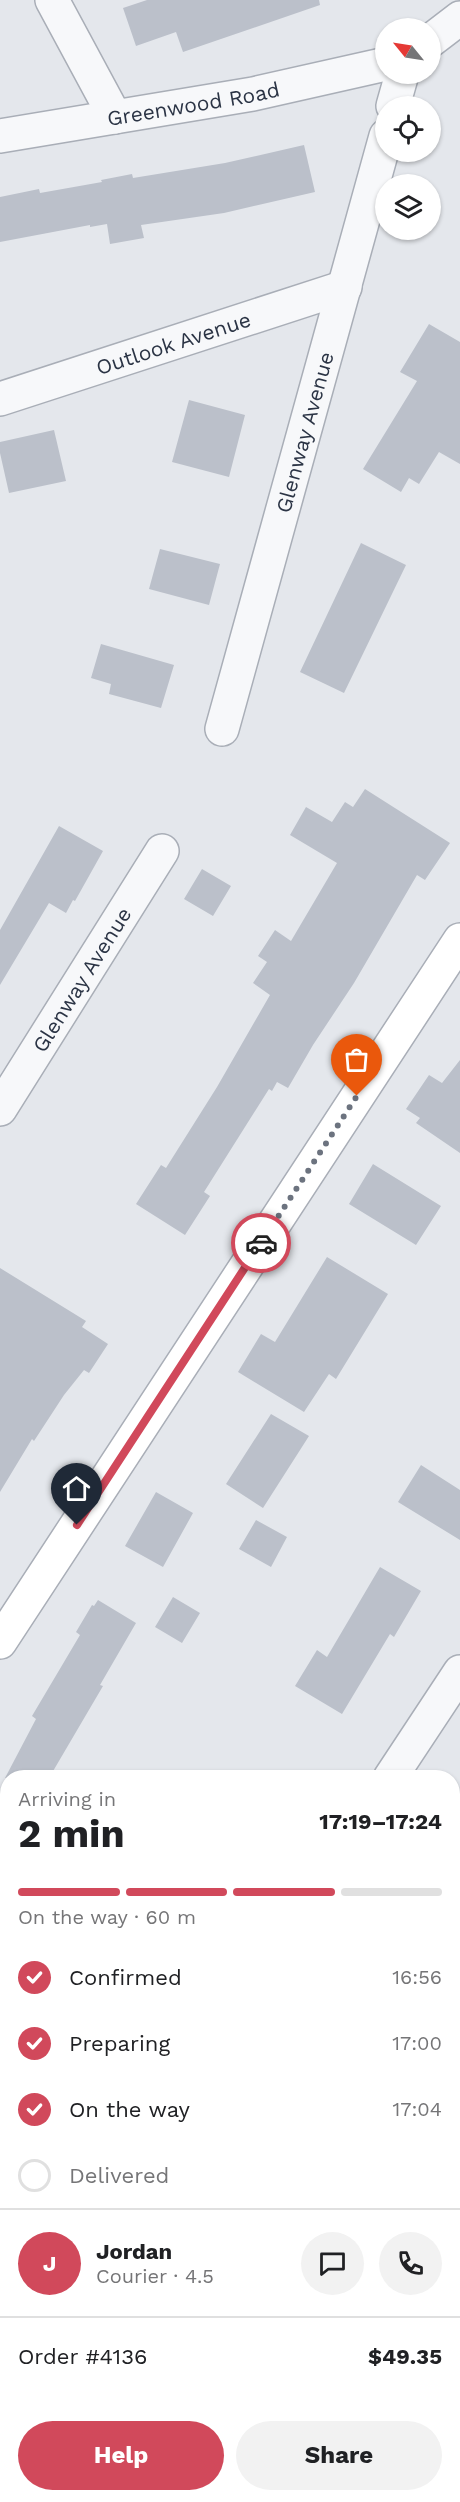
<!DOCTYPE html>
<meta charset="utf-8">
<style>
:root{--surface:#fff;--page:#f2f2f2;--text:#202124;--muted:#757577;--line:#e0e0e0;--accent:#d1495b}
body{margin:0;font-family:"Work Sans",sans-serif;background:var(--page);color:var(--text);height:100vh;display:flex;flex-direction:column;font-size:22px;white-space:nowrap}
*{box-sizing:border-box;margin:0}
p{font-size:20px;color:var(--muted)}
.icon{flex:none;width:33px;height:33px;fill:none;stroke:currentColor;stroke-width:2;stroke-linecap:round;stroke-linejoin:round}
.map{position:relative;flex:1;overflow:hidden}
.panel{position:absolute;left:0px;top:1770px;width:460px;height:732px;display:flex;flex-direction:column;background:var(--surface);border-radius:24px 24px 0 0;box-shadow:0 2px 4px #0004}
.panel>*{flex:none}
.needle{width:39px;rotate:300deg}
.fabs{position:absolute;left:375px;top:18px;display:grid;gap:12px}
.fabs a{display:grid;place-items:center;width:66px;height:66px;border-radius:50%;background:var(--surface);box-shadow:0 2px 4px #0004;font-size:30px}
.pin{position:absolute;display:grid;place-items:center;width:51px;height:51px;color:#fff;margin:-62px -26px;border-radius:50% 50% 50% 0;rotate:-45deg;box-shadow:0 0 6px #0007}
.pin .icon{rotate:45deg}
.courier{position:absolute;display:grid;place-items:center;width:60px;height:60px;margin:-30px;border:4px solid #d1495b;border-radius:50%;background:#fff;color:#222;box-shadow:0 2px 8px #0007}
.headline em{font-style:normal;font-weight:700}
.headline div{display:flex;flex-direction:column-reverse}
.headline{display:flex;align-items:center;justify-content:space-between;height:102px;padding:0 18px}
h1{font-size:39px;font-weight:700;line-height:45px}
.bar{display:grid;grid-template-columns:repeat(4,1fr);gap:9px 6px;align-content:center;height:72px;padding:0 18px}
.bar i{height:8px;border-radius:4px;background:var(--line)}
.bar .active{background:var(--accent)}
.bar p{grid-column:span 4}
.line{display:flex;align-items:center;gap:15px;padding:0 18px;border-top:2px solid var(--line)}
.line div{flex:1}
.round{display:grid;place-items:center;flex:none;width:63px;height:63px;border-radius:32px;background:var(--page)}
ol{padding:0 18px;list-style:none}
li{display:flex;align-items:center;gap:18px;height:66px}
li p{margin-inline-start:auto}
li .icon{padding:6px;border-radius:50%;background:var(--accent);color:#fff;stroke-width:4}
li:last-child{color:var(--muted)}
li i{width:33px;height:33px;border:3px solid var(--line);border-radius:50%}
.button{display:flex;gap:12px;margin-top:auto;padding:12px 18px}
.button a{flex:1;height:69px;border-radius:36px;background:var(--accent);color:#fff;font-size:24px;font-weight:700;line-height:69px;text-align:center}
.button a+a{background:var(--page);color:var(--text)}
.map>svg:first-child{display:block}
.green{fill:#c9d6c5}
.building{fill:#bbc0ca}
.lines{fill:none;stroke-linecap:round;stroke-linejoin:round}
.minor-casing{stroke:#a9aeb7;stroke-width:36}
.secondary-casing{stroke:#a9aeb7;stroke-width:36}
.minor{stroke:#f7f8fa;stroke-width:33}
.secondary{stroke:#fff;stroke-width:33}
.done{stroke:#6c737f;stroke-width:6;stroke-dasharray:0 10.8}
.route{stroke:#d1495b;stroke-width:8}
.labels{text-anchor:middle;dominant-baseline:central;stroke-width:6;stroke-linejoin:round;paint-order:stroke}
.street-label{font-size:21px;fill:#2b3445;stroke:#f4f6f9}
</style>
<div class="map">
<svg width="460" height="2502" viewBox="0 0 460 2502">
<rect width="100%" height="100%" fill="#e4e7ec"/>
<path class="green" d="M460,2128v374h-460v-306l8,2v296h445v-361z"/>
<path class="building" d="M147,0h172l1,5 -137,47 -7,-20 -40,14 -13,-38z
M304,145l11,47 -91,21 -83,12 3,13 -34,6 -3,-20 -17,3v-2l-90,17v-45l39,-8 1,4 62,-11 -1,-2 31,-6 1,4 92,-15z
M429,324l31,18v122l-21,-12 -20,32 -10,-6 -8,14 -38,-23 54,-88 -17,-9z
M189,400l56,15 -16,62 -57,-15z
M54,430l12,51 -57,12 -9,-40v-11z
M361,543l45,22 -62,128 -44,-21z
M160,549l60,15 -11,41 -60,-16z
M101,644l73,21 -13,43 -52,-14 2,-10 -20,-6z
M365,789l85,54 -25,37 -8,-5 -63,108 -41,62 -25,43 -11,-6 -5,9 -3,-2 -65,103 6,4 -25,39 -49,-31 25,-39 5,3 51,-81 53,-92 -17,-12 14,-21 -9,-6 17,-26 16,11 46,-78 -47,-28 16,-28 26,15 13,-20 8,5z
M59,826l44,25 -28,50 -2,-1 -7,13 -17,-10 -49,82v-55z
M202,869l29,17 -18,30 -29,-17z
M460,1060v93l-44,-30 4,-5 -14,-9 23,-34 13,8z
M373,1164l68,42 -25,39 -67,-41z
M327,1257l61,37 -52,85 -7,-5 -25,38 -66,-40 23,-38 14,8z
M0,1268l86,53 -4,6 26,17 -19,29 -5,-3 -20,25 -30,46 -2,-2 -32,53z
M271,1414l38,22 -46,72 -37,-24z
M421,1465l39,25v50l-62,-38z
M156,1492l37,21 -30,54 -38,-21z
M256,1520l31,17 -16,30 -32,-18z
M380,1567l41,24 -27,46 -4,-3 -48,80 -47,-28 22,-36 10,7z
M173,1597l27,16 -18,30 -27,-16z
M98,1600l38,23 -36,62 3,1 -54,92h-44l31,-59 -4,-3 48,-81 -4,-3 16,-27 2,1z"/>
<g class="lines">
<defs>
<g id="minor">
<path d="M52,0l63,117"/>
<path d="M430,41l30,-23"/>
<path d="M393,106l9,-32"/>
<path id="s1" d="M0,136l253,-42 133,-30"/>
<path id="s2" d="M0,399l345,-112"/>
<path id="s3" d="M222,729l164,-593"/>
<path id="s4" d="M0,1109l162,-258"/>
<path d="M390,1778l70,-106"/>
<path d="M0,1889l8,5"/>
</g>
<path id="secondary" d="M0,1642l460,-702"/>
</defs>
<use href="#minor" class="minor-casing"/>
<use href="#secondary" class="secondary-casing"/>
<use href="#minor" class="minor"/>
<use href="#secondary" class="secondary"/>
</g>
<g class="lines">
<path class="done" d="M261,1243l96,-147"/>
<path class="route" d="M77,1525l184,-282"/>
</g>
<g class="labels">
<g class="street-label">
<text stroke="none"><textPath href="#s1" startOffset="196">Greenwood Road</textPath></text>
<text stroke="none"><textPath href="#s2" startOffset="182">Outlook Avenue</textPath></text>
<text stroke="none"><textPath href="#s3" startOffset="308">Glenway Avenue</textPath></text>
<text stroke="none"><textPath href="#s4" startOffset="153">Glenway Avenue</textPath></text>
</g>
</g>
</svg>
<div class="fabs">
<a><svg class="needle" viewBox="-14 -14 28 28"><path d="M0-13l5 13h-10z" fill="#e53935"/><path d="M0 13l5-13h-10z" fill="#757577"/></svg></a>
<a><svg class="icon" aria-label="locate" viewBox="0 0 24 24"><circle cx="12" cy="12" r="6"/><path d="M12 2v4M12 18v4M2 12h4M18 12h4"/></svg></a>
<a><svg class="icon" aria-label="layers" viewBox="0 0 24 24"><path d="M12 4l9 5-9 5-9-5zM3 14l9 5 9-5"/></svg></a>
</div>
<div class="pin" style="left:357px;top:1096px;background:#ea580c"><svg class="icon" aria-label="bag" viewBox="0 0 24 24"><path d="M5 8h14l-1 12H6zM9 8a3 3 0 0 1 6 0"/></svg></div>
<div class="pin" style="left:77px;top:1525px;background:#1f2937"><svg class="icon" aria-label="home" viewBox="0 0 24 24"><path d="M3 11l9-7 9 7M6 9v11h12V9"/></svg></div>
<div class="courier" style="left:261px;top:1243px"><svg class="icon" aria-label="car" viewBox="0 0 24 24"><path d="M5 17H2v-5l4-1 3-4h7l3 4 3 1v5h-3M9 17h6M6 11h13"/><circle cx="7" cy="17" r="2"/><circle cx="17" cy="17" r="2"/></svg></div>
<section class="panel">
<div class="headline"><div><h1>2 min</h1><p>Arriving in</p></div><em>17:19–17:24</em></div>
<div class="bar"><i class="active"></i><i class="active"></i><i class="active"></i><i></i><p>On the way · 60 m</p></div>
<ol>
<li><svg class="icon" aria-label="check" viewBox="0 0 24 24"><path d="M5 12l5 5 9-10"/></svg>Confirmed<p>16:56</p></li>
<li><svg class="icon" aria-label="check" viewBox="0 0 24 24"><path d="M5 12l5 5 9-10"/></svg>Preparing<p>17:00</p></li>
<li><svg class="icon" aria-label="check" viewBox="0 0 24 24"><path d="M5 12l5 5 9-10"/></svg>On the way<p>17:04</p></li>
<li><i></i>Delivered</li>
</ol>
<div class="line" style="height:108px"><b class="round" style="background:var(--accent);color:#fff">J</b><div><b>Jordan</b><p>Courier · 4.5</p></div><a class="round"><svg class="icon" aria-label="chat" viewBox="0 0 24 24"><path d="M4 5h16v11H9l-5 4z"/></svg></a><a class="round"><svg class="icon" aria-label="phone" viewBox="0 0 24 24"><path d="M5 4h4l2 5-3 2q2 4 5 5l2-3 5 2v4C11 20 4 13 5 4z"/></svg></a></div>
<div class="line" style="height:78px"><div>Order #4136</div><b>$49.35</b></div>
<div class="button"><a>Help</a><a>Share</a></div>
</section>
</div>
